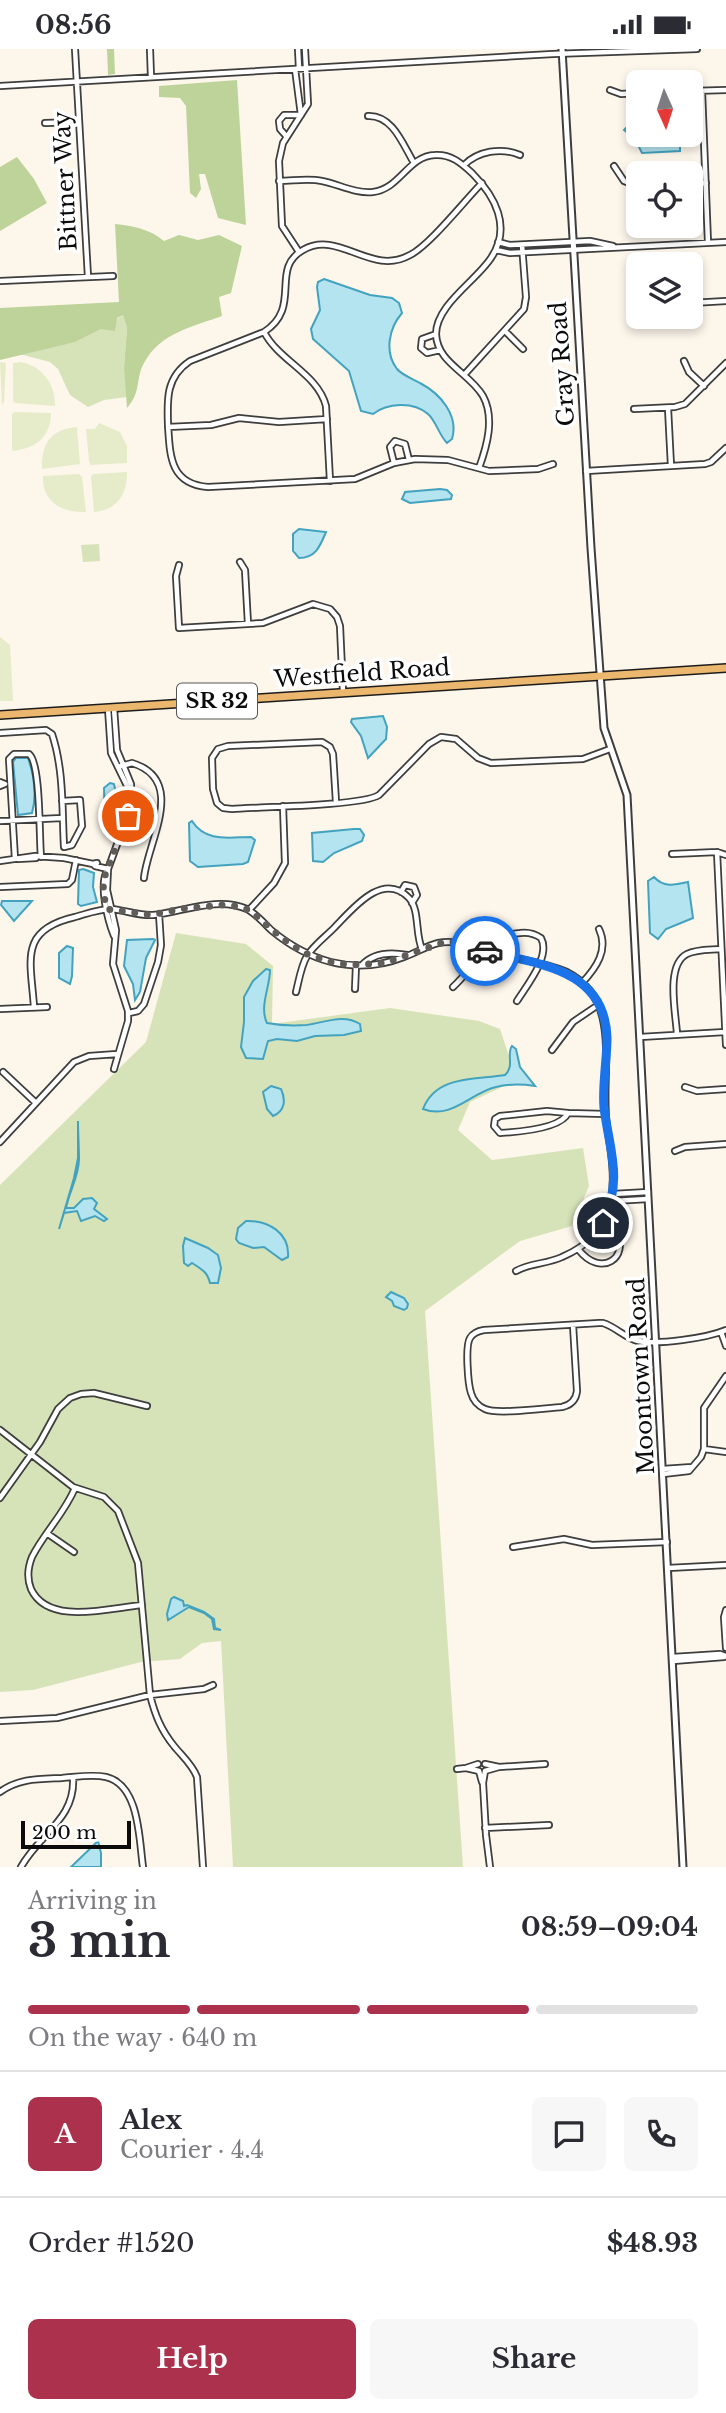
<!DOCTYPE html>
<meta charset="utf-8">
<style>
:root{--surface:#fff;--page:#f7f7f7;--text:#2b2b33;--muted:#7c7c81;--line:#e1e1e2;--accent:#ac314d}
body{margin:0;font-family:"Libre Baskerville",serif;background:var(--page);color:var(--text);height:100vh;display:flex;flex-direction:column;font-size:26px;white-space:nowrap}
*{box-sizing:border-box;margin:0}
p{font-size:23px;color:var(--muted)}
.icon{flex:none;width:38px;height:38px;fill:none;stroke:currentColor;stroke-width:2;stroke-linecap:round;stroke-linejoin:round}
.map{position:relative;height:1818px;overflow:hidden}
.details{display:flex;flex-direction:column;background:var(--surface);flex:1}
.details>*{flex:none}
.needle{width:46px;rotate:177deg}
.tools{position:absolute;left:626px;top:21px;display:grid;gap:14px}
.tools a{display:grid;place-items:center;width:77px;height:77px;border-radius:10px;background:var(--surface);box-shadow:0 4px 10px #0003;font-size:35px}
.scale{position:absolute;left:21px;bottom:18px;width:110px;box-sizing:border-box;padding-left:7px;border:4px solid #0b0b0b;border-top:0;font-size:19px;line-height:24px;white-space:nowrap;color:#0b0b0b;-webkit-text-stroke:5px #fff;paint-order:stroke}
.pin{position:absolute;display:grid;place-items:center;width:60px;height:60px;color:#fff;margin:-30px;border:4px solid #fff;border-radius:50%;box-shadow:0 2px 7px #0007}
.courier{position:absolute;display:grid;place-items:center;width:70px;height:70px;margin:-35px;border:5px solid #1a73e8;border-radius:50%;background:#fff;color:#222;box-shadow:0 2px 9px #0007}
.headline em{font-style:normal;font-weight:800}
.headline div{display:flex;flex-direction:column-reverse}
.headline{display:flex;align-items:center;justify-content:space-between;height:119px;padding:0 28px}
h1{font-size:46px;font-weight:800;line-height:52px}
.bar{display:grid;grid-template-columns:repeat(4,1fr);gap:10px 7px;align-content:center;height:84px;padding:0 28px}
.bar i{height:9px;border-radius:5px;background:var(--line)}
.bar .on{background:var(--accent)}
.bar p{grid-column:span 4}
.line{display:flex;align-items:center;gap:18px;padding:0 28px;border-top:2px solid var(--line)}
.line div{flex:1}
.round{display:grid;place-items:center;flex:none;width:74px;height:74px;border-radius:10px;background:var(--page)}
.primary-button{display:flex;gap:14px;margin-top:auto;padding:14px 28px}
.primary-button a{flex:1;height:80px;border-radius:10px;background:var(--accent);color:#fff;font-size:28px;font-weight:800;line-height:80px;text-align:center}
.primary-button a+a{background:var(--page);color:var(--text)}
.status{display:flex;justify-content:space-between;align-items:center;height:49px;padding:0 35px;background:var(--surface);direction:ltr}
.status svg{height:19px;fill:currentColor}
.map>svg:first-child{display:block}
.green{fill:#d6e3b8}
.forest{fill:#bdd399}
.pitch{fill:#e6ecc9}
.water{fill:#b4e4ef;stroke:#43a3bf;stroke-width:2}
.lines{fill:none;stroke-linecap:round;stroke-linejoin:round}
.minor-casing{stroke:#3e3e3e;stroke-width:8}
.tertiary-casing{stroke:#3e3e3e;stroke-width:9}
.primary-casing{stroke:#1c1c1c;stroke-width:10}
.minor{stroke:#fff;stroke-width:4.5}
.tertiary{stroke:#fff;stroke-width:5}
.primary{stroke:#ebb66d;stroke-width:7}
.done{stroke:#605d59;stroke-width:7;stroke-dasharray:0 12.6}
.route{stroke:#1a73e8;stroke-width:9}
.labels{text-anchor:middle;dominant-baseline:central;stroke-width:7;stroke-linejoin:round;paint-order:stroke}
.shield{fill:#fff;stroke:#545454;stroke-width:2}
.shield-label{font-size:21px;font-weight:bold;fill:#0b0b0b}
.street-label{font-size:23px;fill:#0b0b0b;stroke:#fff}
</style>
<div class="status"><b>08:56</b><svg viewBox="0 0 49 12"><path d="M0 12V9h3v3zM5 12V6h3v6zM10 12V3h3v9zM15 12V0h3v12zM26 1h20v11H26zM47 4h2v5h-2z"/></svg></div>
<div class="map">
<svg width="726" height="1818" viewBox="0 0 726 1818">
<rect width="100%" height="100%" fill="#fdf6eb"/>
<path class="green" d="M123,266l4,13 -3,40 3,29 -23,3 -16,7 -18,-12 -12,-26 -8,-7 -31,-8 55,-12 27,-13z
M99,495l1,17 -17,1 -2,-17z
M176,884l70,11 27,22 -1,58 118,-16 89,13 21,8 17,51 -47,22 -12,28 34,30 91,-12 6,38 -17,40 -52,15 -95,70 38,556h-230l-12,-226 -19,2 -22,16 -39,3 -108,28 -33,2v-507l146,-143z"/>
<path class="forest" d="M107,0h7l1,25 -7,1z
M237,31l9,145 -28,-7 -13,-44h-6l2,15 -5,9 -6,-5 -4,-87 -6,-8 -21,-1v-11z
M17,108l17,22 13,24 -47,28v-64z
M115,175c18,2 35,5 49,17l15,-6 19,5 21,-5 23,11 -11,47 -12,4 3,19c-30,11 -62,17 -78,47 -9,16 -2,28 -17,45l-3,-40 3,-40 -4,-13 -6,3 -2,13 -14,-2 -26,13 -75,18v-52l119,-6z"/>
<path class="pitch" d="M0,313l6,1 -2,39 -2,3z
M20,313c21,3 36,22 35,44l-40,-3 -2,-2v-38z
M15,363l36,1c0,24 -16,36 -39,38v-37z
M99,374l21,9 7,14v17l-36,2 -2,-4 -3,-32h9z
M77,378l3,37 -38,5c-1,-25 9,-40 35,-42z
M127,423c0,23 -10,38 -33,40l-3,-36 2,-2z
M79,425l3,3 4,35c-24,1 -44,-10 -43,-36z
M0,588l10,8 3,56h-13z"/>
<path class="water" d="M639,77v9h41v16l-38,2 -7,-14 -11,-9 3,-3z
M324,230l46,16 22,3 7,5 3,10c-13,15 -18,39 -5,56 5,6 16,10 23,14 21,11 39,33 32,56l-5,4c-8,-8 -11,-22 -19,-29 -15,-13 -41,-11 -55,0l-12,-3 -12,-40 -36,-32 -2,-10 9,-19 -3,-23 1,-5z
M440,440l7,1 5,5 -1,4 -41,4 -8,-4 3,-7z
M299,480l27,3c-6,14 -10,26 -27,26l-6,-7v-17z
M383,667l4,11 -1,12 -18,19 -7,-22 -10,-14 1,-3z
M16,709h12c6,17 9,37 4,55l-14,2 -5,-53z
M110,734l4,1c4,14 -1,37 -9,48l-1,-44z
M192,772c14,22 38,16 59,16l4,3 -7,22 -5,2 -45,3 -8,-6 -1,-38z
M354,780h6l4,6 -2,6 -28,12 -11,9 -10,-1 -1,-28z
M83,820l11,4 -1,14 4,15 -16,4 -3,-2 1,-34z
M654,828c10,11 21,8 34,5l5,36 -27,11 -8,10 -8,-6 -2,-52z
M2,852h30l-18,20 -13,-16z
M153,890l2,1 -9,18 -6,34 -5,8 -2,-16 -9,-18 3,-26z
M67,897l6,2 -1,28 -2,8 -11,-6v-25z
M266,920l4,1c0,17 -11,37 -3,53 11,2 27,3 39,2 18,-2 37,-12 54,-1l1,7 -17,4 -29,1 -18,5 -20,-2 -9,2 -5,18 -17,-1 -5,-11 3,-25v-25l9,-16z
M512,997l4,3 4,18 15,19c-13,-2 -27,-2 -39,1 -26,6 -44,33 -73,22 13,-34 52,-29 82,-34 10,-9 1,-21 7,-29z
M271,1037l10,3c5,11 4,22 -8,27l-6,-7 -4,-17z
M78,1072c0,12 1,26 1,38 0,17 -10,33 -13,49h8l9,-9 9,-1 5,5 -3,6 13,10 -3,2 -9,-5 -14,5 -4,-10 -13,2 -5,16 15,-51 4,-20z
M246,1172c22,-1 44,12 42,36l-6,3 -18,-13 -11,1 -14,-5 -3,-4 2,-11z
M185,1189l23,10 10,7 3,13 -3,15h-8c-3,-12 -9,-14 -18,-20l-4,3 -4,-3 -1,-17z
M391,1243l13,6 4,6 -1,4 -3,2 -10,-4 -2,-5 -6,-4z
M174,1548l9,4 1,5 3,-1 17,7 10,7 1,9 6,2 -7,-1 -2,-10 -8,-6 -15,-6 -21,13 -1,-6 4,-15z
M98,1792l3,12v14h-30z"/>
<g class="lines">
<defs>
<path id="minor" d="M75,0l13,228
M150,0l1,28
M298,0l1,19
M295,20l6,46
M0,37l553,-32 144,-5
M610,41l11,4 18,-1
M691,42l35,-1
M702,42l6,152
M368,67c25,-1 35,29 46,47
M45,74l34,-1
M287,88l-7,-8 -1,-8 5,-6h17
M464,116c14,-14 37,-18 56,-10
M614,117l10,15 15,6
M279,132c14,0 29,-3 43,0 16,3 34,13 51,11 27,-3 35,-36 62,-37 16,-1 26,8 37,18 23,23 40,54 19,85 -15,23 -55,47 -55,76 1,29 34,39 47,62 12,22 4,50 -4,72
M482,134c-17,17 -52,62 -72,72 -39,22 -71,-26 -107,-5 -34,19 0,57 -39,82l-74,29c-24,16 -23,38 -22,64 2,31 2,59 40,62l147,-8 39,-16 21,-4 33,1 41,11 49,-2 15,-5
M691,135l15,-1
M498,193l12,3 80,-4 23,5
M496,201l14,3 216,-11
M299,203l-17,-26 -3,-65 4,-18 25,-39 -3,-55
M0,232l113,-5
M691,254l35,-2
M505,282l18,18
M264,283c15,29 54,42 62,74l4,75
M436,285l-14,5 -1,9 6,5 13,-3
M684,312l5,11 15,14
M464,326l60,-66 2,-12 -4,-52
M668,359l3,58
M634,360l41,-2 10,-3 41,-41
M168,378l43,-2 28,-7 40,4 48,-3
M394,414l-4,-16 5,-6 10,3 4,16
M586,422l119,-7 6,-2 15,-14
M240,513l5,8 3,54
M179,516l-3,11 3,52 84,-5 50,-19 17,5 7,8 3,9 3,66
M108,659l3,45 20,41v-10l-14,-34 -3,-42
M0,684l46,-3 6,4c12,36 10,76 12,113l8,-2 10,-19 -2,-26 -18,1
M121,717l11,-3c56,17 15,80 12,115
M0,733l5,2 -5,2
M336,753l-3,-48 -3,-7 -8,-5 -94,4 -10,3 -6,9 1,31 4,14 6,5 9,1c26,-2 130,-3 147,-14l50,-51 12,-7 15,2 22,19 13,5 92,-4 27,-10
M0,772l62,-3
M717,803l9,193
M672,805l45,-2 9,3
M15,810l-6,-100 5,-5h15c12,9 10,84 12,103
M18,810l18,-1
M0,812l35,-5 29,2 29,6
M97,814l-4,1 2,2 13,3 22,-60 1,-15
M0,838l68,-3 4,-4 4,-20
M401,843l4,-7 9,2 3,8 -5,8
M249,861l25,-27 11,-20 -2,-57
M114,887c-6,-15 -16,-53 -6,-67l-1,21 9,40 -3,34 15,47v10l-14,48
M362,916c12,-13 29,-13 45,-10
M582,934c14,-15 27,-33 17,-54
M453,938c22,-20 35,-52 67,-54 8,-1 14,0 21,5 10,18 -14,47 -24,63
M355,940l1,-24
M296,943c3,-12 5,-26 11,-36 6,-10 18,-19 27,-28 17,-17 48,-58 75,-30 11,12 6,36 13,51
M34,958c-3,-46 -16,-77 41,-90 11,-3 24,-8 36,-8 14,1 28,7 42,6 30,-3 64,-19 94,-6 9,5 17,14 24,21 18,15 37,26 60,32 24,6 50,4 73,-5 12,-4 22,-11 34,-14 23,-5 50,9 72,14 19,4 39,7 57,15 58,29 32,103 40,154 9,54 16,105 -45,131 -15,7 -32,6 -46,14
M0,960l47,-2
M129,964l9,-2 6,-7 14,-42 3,-17 -2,-31
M677,985c-1,-20 -12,-69 10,-80 10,-5 23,-4 34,-5
M640,988l85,-5
M552,1001l21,-28 25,-17
M3,1023l33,31
M685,1038l12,4 29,-2
M547,1062l21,2c-7,16 -51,19 -68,20l-6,-7 1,-7 5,-3z
M568,1064l37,1
M0,1093l74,-80 15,-6 28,-2
M675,1102l10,-4 41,-3
M613,1145l35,-2
M613,1152l35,-2
M578,1200c24,31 52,6 38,-15 -3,-4 -9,-8 -13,-11
M573,1276l4,66c-1,9 -6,14 -15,16 -17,1 -64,8 -77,2 -7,-3 -12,-9 -14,-16 -3,-9 -6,-47 -1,-55 3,-5 8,-7 14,-8l115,-7h4c13,4 22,15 35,18 20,4 69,-3 88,-11
M721,1283l5,14
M0,1381l73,57 31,10 14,14 20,52 12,132c5,20 11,35 24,51 8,10 18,18 23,31l6,90
M704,1400l22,3
M663,1420l29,-2
M663,1425l26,-3 12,-14 3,-8v-41l22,-32
M75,1439c-11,26 -31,45 -43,69 -4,10 -5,22 -1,32 17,37 78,19 111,16
M0,1449l40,-56 18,-33 12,-11 11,-4 13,-1 53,13
M48,1485l26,18
M513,1498l51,-8 28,6 75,-3
M668,1519l58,-3
M726,1561l-2,7 2,31
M673,1608l47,-3 6,2
M673,1612l51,-4
M0,1672l57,-3 93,-23 54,-6 9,-4
M478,1715l-12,4 13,3 3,11
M485,1715l14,3 46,-3
M457,1720l9,-1
M0,1743c19,-14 40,-13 62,-14 14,-1 30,-4 44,-1 34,8 33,63 37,90
M485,1779l64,-3
M21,1818c18,-33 55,-48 52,-90
M490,1818l-4,-32 -3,-52 2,-12 14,-4"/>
<path id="tertiary" d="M562,0l29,499 13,180 23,67 56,1072"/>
<path id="primary" d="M0,666l726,-47"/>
</defs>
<use href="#minor" class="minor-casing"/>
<use href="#tertiary" class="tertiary-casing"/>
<use href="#primary" class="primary-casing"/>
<use href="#minor" class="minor"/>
<use href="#tertiary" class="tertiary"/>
<use href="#primary" class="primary"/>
</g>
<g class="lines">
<path class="done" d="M128,767l-24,62 -1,14 4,17 44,6 29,-6 41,-4 14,1 14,4 34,29 21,14 27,9 19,3 35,-2 59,-21h12l29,9"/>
<path class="route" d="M485,902c52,13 120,17 122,87 0,23 -5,47 -3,70 6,45 19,70 -1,115"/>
</g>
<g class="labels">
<rect class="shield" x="177" y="634.5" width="80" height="35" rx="5"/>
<g class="shield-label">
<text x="217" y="652">SR 32</text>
</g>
<g class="street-label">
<text transform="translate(65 132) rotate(-93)">Bittner Way</text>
<text transform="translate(562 315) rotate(-94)">Gray Road</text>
<text transform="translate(362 624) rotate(-4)">Westfield Road</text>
<text transform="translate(641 1327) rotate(-93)">Moontown Road</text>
</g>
</g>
</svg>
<div class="tools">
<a><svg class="needle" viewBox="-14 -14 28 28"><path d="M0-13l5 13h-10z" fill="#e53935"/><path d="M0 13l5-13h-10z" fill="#7c7c81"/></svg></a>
<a><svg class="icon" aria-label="locate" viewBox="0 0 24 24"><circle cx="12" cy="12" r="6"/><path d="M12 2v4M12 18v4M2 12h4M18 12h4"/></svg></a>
<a><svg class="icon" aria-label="layers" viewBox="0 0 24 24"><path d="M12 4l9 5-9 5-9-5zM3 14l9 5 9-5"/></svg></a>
</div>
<div class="scale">200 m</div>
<div class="pin" style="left:128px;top:767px;background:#ea580c"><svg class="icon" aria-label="bag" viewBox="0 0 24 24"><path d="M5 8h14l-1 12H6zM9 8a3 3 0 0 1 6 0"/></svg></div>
<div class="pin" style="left:603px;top:1174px;background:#1f2937"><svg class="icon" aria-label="home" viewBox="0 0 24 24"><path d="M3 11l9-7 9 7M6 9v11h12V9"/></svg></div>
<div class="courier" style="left:485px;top:902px"><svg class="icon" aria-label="car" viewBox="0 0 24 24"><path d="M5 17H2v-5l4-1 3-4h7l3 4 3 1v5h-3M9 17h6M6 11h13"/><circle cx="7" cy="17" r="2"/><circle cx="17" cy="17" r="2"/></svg></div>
</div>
<section class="details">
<div class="headline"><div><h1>3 min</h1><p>Arriving in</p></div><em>08:59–09:04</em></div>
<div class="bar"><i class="on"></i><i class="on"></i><i class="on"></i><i></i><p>On the way · 640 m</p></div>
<div class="line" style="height:126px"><b class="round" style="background:var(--accent);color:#fff">A</b><div><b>Alex</b><p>Courier · 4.4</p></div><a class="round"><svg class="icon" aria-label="chat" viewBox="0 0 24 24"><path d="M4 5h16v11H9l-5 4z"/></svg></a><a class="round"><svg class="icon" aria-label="phone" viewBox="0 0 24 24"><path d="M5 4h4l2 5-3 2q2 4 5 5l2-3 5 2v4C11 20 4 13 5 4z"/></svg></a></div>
<div class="line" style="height:91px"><div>Order #1520</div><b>$48.93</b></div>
<div class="primary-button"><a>Help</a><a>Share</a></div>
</section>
